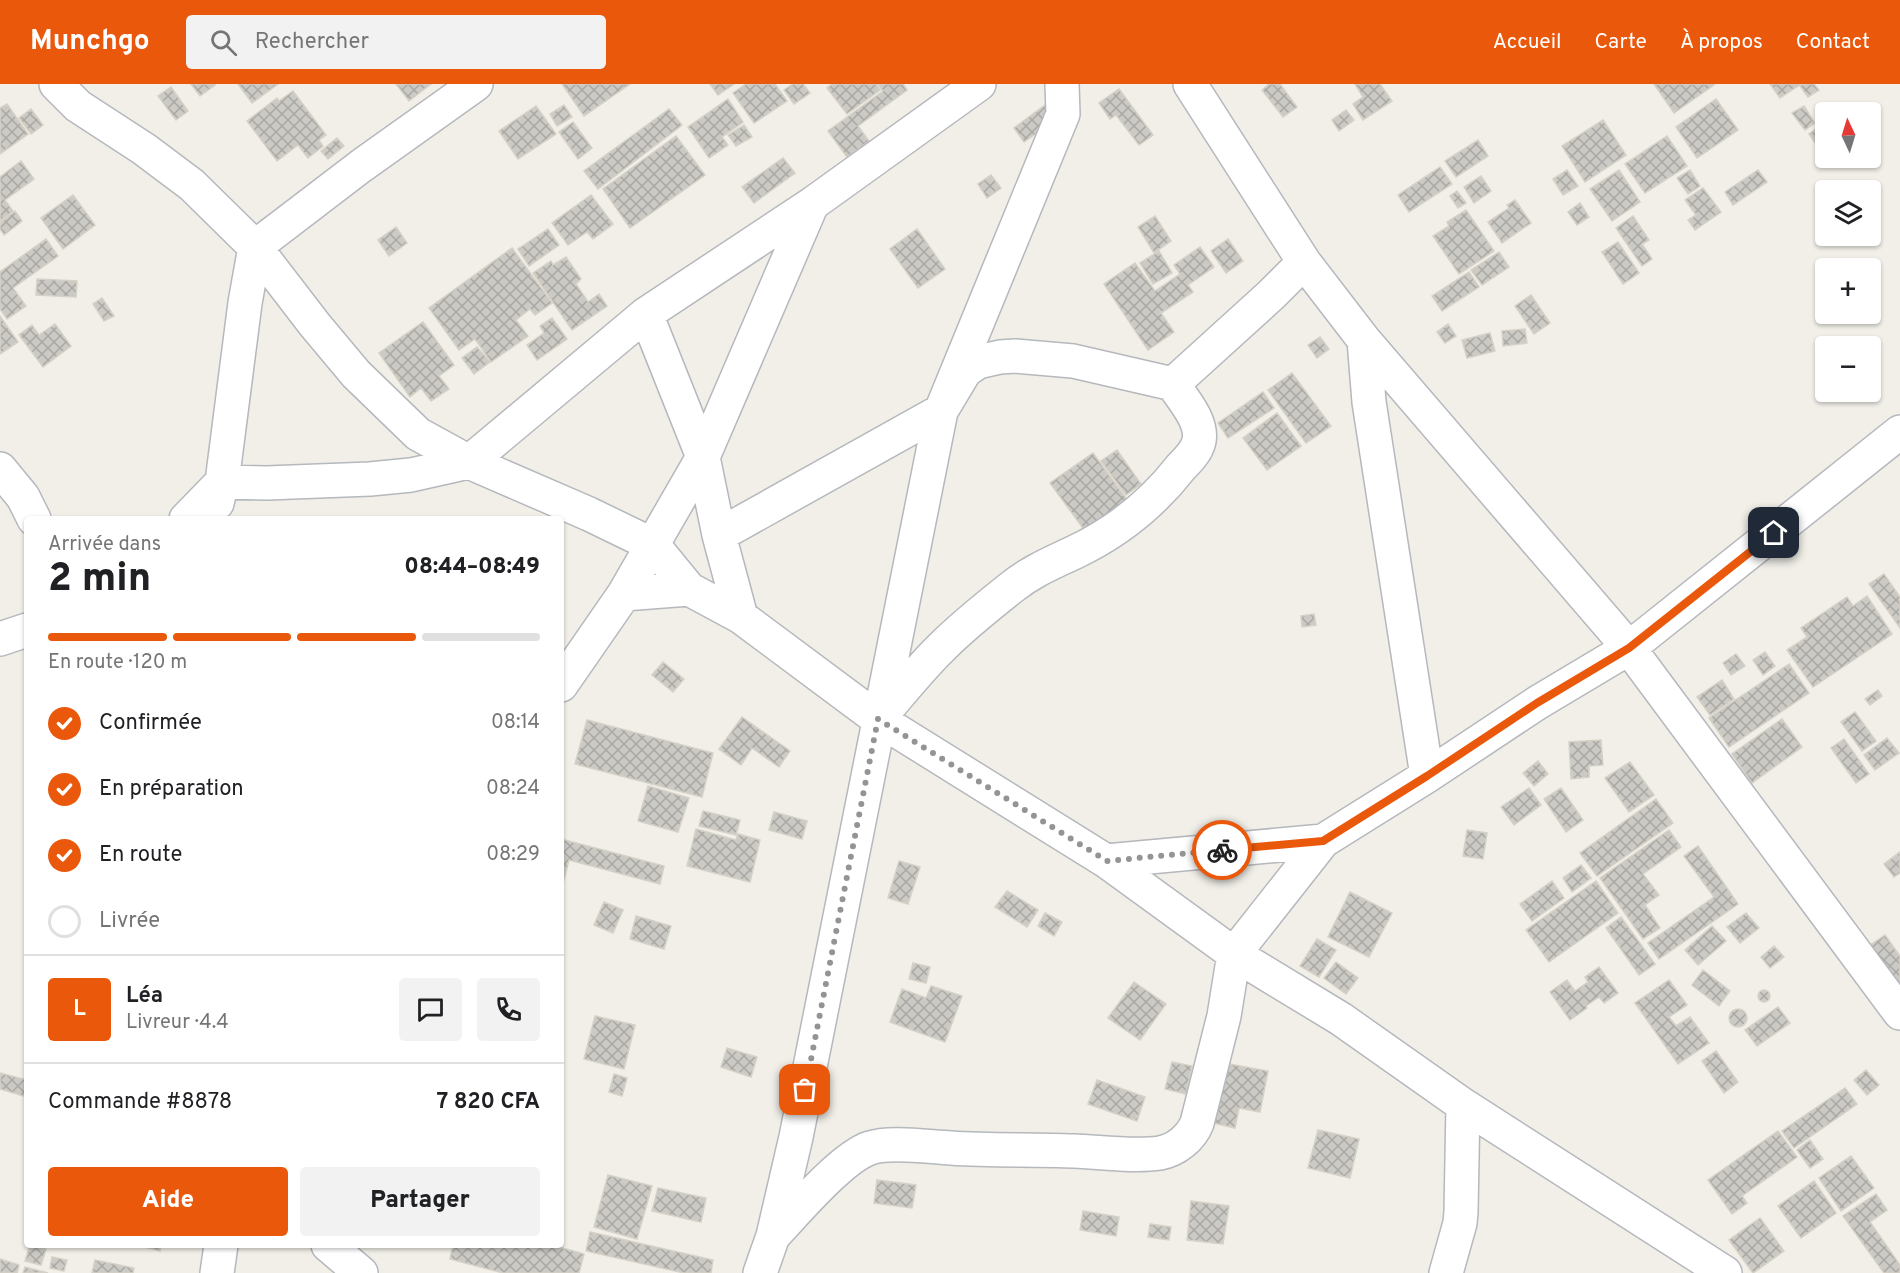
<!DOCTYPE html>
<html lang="fr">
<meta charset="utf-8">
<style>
:root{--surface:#fff;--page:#f2f2f2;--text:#202124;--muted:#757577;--line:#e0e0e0;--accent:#ea580c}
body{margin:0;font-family:Overpass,sans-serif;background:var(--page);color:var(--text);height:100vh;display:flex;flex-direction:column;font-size:22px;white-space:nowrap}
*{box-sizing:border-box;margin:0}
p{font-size:20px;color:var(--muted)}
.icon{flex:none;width:33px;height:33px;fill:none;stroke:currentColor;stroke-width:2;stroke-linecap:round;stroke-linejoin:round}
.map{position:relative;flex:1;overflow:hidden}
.panel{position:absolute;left:24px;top:432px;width:540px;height:732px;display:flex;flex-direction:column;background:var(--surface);border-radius:6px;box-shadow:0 2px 4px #0004}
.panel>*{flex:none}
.needle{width:39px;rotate:356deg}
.tools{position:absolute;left:1815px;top:18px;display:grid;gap:12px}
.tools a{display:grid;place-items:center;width:66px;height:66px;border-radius:6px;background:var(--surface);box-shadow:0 2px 4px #0004;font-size:30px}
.pin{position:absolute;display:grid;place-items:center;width:51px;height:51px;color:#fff;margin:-26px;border-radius:12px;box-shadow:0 3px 9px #0006}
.courier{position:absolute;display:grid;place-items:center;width:60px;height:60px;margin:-30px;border:4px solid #ea580c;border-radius:50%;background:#fff;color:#222;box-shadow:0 2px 8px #0007}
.head em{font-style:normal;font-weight:800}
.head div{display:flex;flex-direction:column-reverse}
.head{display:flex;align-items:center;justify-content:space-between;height:102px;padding:0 24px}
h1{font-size:39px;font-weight:800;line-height:45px}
.bar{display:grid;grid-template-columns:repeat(4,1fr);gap:9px 6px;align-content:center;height:72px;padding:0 24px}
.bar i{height:8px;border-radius:4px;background:var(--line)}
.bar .active{background:var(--accent)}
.bar p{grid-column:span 4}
.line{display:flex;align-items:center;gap:15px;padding:0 24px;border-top:2px solid var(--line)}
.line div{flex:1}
.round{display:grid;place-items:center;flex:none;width:63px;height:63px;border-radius:6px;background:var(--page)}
ol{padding:0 24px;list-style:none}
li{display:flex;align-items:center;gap:18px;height:66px}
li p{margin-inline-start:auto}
li .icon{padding:6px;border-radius:50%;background:var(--accent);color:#fff;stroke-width:4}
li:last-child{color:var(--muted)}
li i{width:33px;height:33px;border:3px solid var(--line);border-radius:50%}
.action{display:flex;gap:12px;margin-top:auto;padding:12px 24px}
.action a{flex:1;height:69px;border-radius:6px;background:var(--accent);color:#fff;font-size:24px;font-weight:800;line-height:69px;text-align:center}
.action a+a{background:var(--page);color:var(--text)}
header{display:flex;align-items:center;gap:36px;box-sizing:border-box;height:84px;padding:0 30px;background:var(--accent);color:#fff}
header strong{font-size:28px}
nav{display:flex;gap:33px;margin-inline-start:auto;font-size:21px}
.search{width:420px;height:54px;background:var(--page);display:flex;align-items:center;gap:15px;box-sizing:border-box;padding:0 21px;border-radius:6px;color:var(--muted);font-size:22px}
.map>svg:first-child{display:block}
.building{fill:url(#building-cross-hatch);stroke:#d6d1c6;stroke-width:1.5}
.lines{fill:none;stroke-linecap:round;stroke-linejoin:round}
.minor-casing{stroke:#b5b8bc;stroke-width:36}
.minor{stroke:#fff;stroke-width:33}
.done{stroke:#929495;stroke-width:6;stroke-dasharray:0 10.8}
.route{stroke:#ea580c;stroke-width:8}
</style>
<header>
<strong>Munchgo</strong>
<div class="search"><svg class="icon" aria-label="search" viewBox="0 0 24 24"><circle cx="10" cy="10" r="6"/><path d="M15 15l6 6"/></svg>Rechercher</div>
<nav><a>Accueil</a><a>Carte</a><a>À propos</a><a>Contact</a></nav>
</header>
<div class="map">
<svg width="1900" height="1189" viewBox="0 0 1900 1189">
<defs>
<pattern id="building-cross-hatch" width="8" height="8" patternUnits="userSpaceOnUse" patternTransform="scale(1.5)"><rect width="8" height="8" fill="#cccac5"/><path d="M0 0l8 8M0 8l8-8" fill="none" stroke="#a9a8a4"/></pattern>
</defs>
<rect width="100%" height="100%" fill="#f1efe8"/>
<path class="building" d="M191,0h24v1l-15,11z
M238,0h40l-26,19z
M396,0h35l-22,17z
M562,0h68l-46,32z
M710,0h24l-16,11z
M746,0h29l12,17 -33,22 -21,-30z
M793,0h10l7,9 -16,11 -10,-14z
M832,0h44l4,6 -33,24 -20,-26z
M878,0h25l4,6 -49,36 11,15 -22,16 -19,-26 55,-40z
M1269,0h11l17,23 -14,10 -21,-27z
M1355,0h25l12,17 -29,19 -10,-16 10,-7z
M1654,0h59l1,1 -40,28z
M1770,0h31l-21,14z
M1803,0h11l5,6 -11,7 -8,-11z
M171,3l17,24 -12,9 -18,-24z
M1119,5l34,46 -14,10 -23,-30 -6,4 -11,-16z
M293,7l33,44 -7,5 4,6 -15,12 -10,-13 -21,16 -30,-40 30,-23 2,3z
M728,15l15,23 -21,15 6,8 -19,13 -21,-31z
M1716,15l22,31 -41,28 -21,-31z
M7,20l21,30 -28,20v-46z
M564,21l8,12 -15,9 -7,-12z
M1045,21l10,15 -31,22 -10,-14z
M536,22l20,28 -38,25 -19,-28z
M1804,22l11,17 -10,7 -13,-17z
M31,25l12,16 -12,9 -12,-16z
M669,25l13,16 -84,64 -14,-18z
M1346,26l8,10 -15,11 -7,-11z
M1603,36l23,35 -41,27 -23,-36z
M573,38l19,26 -14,11 -19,-27z
M1826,38v24l-6,4 -11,-16z
M744,41l8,12 -16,9 -8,-11z
M676,52l29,39 -75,53 -27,-39z
M1667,52l20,30 -42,27 -20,-29z
M337,54l7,8 -16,13 -7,-8z
M1478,56l10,16 -32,21 -11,-16z
M783,74l12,15 -41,30 -12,-16z
M21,77l13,18 -29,21 8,11 -13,10v-44z
M1440,83l12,17 -43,28 -11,-17z
M1567,86l11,16 -15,9 -10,-16z
M1619,86l21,32 -28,19 -22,-32z
M1690,86l10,16 -12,8 -11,-16z
M1758,86l9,12 -34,23 -8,-13z
M991,91l10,13 -14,10 -9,-14z
M1481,92l10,15 -17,12 -10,-16z
M1703,104l18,24 -26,18 -7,-10 8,-5 -11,-15z
M1457,107l9,12 -8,5 -8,-12z
M73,111l22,30 -32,24 -22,-31z
M591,111l22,29 -20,15 -6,-7 -19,13 -16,-22z
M1515,116l16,23 -29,20 -14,-21 21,-14 -2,-3z
M1580,119l9,14 -12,8 -9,-13z
M1466,126l28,41 -35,23 -26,-38 16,-10 -2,-4z
M15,127l7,10 -18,14 -4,-6v-6z
M1155,132l16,25 -17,12 -16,-26z
M1633,132l16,24 -7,4 10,15 -10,7 -26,-38z
M396,143l11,16 -18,13 -11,-16z
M548,145l11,16 -30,21 -11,-17z
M917,145l28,40 -27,19 -28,-39z
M46,155l12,17 -45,32 13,18 -19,13 -7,-10v-37z
M1228,155l15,22 -17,12 -15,-22z
M1618,158l21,31 -16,11 -21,-32z
M1200,163l14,20 -26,18 5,7 -32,21 13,19 -26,18 -44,-66 31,-21 20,28 25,-17 -6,-9z
M512,164l40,55 -17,12 -5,-6 -14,11 12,16 -37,26 -16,-23 -16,11 -30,-42z
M1159,167l13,22 -19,11 -13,-21z
M1499,168l10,15 -27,18 -11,-15z
M566,173l15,22 -5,5 12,18 11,-8 8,12 -35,24 -39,-57 18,-12 2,4z
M1469,188l10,15 -37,24 -10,-15z
M37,195l40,2 -1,16 -40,-2z
M1531,211l19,28 -16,11 -19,-28z
M102,214l12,18 -10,5 -11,-17z
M0,232l18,26 -18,12z
M552,234l15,21 -30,21 -10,-15 17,-12 -4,-7z
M423,238l31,43 -15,11 10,13 -18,12 -10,-13 -11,9 -31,-44z
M55,240l16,22 -28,21 -24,-32 13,-10 7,10z
M1448,240l8,12 -11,7 -8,-11z
M1525,245l2,14 -24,3 -1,-15z
M1490,249l5,18 -28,7 -5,-18z
M1320,253l9,12 -12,9 -9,-13z
M477,263l13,15 -16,12 -12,-16z
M1292,289l39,53 -25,17 -38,-53z
M1263,308l11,16 -46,30 -10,-15z
M1277,329l24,33 -34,24 -24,-32z
M1117,366l24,34 -15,11 -25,-34z
M1093,369l38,52 -43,30 -38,-52z
M1884,490l16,23v31l-31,-44z
M1867,512l25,38 -79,53 -26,-37 20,-13 -6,-9 46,-31 6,9z
M1314,530l2,11 -14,2 -1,-11z
M1765,568l10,14 -12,9 -10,-15z
M1736,570l9,12 -14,9 -8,-12z
M663,578l21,17 -11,13 -21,-17z
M1789,580l20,29 -80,54 -20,-29z
M1722,596l12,19 -24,16 -13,-18z
M1878,606l4,6 -12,9 -5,-6z
M1855,628l21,29 -14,10 -21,-29z
M742,633l48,34 -11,16 -27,-19 -11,17 -22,-16z
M1782,635l20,28 -50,36 -20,-29z
M587,636l126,33 -11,44 -127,-33z
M1887,654l12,15 -24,17 -11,-15z
M1844,655l25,35 -13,9 -25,-35z
M1601,656l2,25 -14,1v11l-18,2 -2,-37z
M1538,677l10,13 -14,12 -11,-13z
M1630,678l24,33 -25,17 -24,-34z
M648,702l41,12 -11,34 -40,-11z
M1529,704l12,17 -27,20 -13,-18z
M1561,704l22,32 -17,12 -22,-33z
M1656,715l17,24 -76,53 -17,-23z
M703,727l37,9 -4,15 -37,-9z
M774,728l33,9 -5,18 -33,-9z
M696,745l40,11 2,-6 22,6 -10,42 -63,-16z
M1467,746l20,3 -4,26 -20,-3z
M1669,746l12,17 -38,27 16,21 -14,10 15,23 -17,11 -43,-61z
M561,755l103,27 -4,18 -91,-24 -8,31z
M1698,762l40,58 -79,55 -11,-16 66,-46 -30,-41z
M1900,768v21l-6,4 -10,-13z
M899,777l21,6 -12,37 -20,-6z
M1581,781l10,13 -19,14 -9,-14z
M1552,797l12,17 -32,23 -12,-17z
M1596,797l22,32 -69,49 -23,-32z
M1007,807l31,19 -11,17 -32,-20z
M1350,808l42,21 -23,44 -41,-20z
M604,818l19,8 -10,23 -19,-8z
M1045,829l17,9 -8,14 -16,-10z
M1746,829l13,15 -19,15 -13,-16z
M636,832l35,10 -7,23 -34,-10z
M1621,833l34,47 -16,11 -33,-47z
M1712,842l14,15 -28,24 -13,-15z
M1885,851l15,21v33l-31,-43z
M1317,855l19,11 -17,27 -19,-11z
M1774,862l10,11 -14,11 -9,-11z
M1336,878l22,16 -12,16 -22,-16z
M913,879l17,4 -4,16 -17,-4z
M1599,883l19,26 -14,10 -5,-6 -13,9 1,2 -17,12 -20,-28 17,-12 8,11 13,-9 -3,-5z
M1703,886l27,21 -11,15 -27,-21z
M1669,896l18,25 -18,12 7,9 14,-9 19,26 -31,21 -43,-61z
M1134,898l32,22 -26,36 -32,-22z
M931,902l31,10 -17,46 -55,-20 12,-33 24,9z
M1758 912a6 6 0 1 1 12 0a6 6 0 1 1-12 0Z
M1778,923l12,16 -33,23 -12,-16z
M1729 934a9 9 0 1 1 18 0a9 9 0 1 1-18 0Z
M595,932l40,9 -11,44 -40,-10z
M727,964l30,9 -6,20 -30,-10z
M1716,967l22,31 -14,11 -22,-32z
M1172,978l20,4 -6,28 -21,-5z
M1224,979l44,8 -8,41 -21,-4 -4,20 -22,-5z
M1866,986l13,15 -12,10 -13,-15z
M0,989l27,7v17l-27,-8z
M614,990l13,4 -5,18 -13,-4z
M1097,996l48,17 -8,24 -49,-17z
M1845,1004l12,16 -63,44 -12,-17z
M1318,1046l41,9 -9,39 -42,-10z
M1778,1047l19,26 -55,39 5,7 -15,11 -24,-34z
M1810,1056l13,19 -13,9 -13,-18z
M1851,1072l23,32 -33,23 -22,-33z
M608,1091l44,11 -15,53 -43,-12z
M877,1096l39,5 -4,23 -38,-5z
M1814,1097l22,32 -35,25 -23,-32z
M658,1104l48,10 -5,24 -49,-11z
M1876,1110l11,16 -17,12 30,43v8h-16l-41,-57z
M1191,1117l38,5 -6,38 -36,-4z
M1083,1127l36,6 -3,19 -36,-6z
M1760,1134l24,33 -31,22 -24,-33z
M1150,1140l21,3 -2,13 -21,-3z
M590,1148l123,28 -2,13h-27l-98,-22z
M30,1161l16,4 -5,16 -16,-4z
M137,1161h24l-1,6z
M453,1161h99l32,9 -5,19h-76l-53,-14z
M52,1173l15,3 -3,11 -14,-3z
M0,1175l19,6 -2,8h-17z
M95,1176l39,8 -1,5h-41z
M25,1183l23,6h-25z"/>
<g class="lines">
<defs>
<path id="minor" d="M56,0l22,22 66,43 48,36 63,62 60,78 41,49 62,60 51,28 120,52 64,31 36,44 52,28 137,102 228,142 128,93 107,65 122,86 262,168
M1190,0l114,178 60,78 265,308 271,365
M646,230l57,143 16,78 22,82
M1364,256l5,62 58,374
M0,385l23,28 11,22
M217,419l5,-21 23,-179 10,-56 106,-81 115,-82
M186,435l36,-37 45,1 103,-4 41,-4 58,-13 177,-148 166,-110 167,-120
M719,451l222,-124 24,-40 13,-9 22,-5 15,-1 58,5 100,23 98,-89 33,-33
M624,510l65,-5
M0,555l27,-9
M561,601l63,-91 79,-137 109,-253
M879,634c21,-24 41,-50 64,-72 21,-21 45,-40 69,-59 20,-16 40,-24 63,-35 42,-20 78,-49 106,-85 7,-7 16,-16 18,-26 4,-20 -16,-41 -26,-57
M1106,777l217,-20 104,-65 110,-73 92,-55 271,-216
M773,1152c22,-23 69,-79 97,-88 20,-7 59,-1 81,0 41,3 82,1 123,3 26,1 60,6 86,2 16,-3 31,-15 37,-30l27,-107 10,-62 89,-113
M328,1161l33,28
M217,1189l4,-28
M760,1189l13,-37 23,-99 145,-726 122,-297 -1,-30
M1446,1189l14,-50 1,-11 2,-107"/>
</defs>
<use href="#minor" class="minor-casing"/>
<use href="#minor" class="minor"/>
</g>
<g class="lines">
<path class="done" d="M805,1006l73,-371 229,142 115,-11"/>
<path class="route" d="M1222,766l101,-9 104,-65 110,-73 92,-55 145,-115"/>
</g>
</svg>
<div class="tools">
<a><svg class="needle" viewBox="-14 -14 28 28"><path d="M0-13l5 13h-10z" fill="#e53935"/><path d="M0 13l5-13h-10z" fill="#757577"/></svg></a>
<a><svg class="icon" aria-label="layers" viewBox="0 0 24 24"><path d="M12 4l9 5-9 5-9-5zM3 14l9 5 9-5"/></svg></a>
<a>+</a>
<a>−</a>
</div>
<div class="pin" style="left:805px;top:1006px;background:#ea580c"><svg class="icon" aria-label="bag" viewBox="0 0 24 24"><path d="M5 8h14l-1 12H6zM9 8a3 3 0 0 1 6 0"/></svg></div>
<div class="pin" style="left:1774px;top:449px;background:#1f2937"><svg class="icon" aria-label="home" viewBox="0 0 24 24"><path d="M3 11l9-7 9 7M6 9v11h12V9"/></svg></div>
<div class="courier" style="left:1222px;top:766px"><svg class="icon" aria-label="bike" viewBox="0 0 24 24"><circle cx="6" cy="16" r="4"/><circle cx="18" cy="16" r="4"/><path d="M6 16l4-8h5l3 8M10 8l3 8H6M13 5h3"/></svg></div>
<section class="panel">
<div class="head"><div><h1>2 min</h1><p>Arrivée dans</p></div><em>08:44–08:49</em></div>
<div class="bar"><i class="active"></i><i class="active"></i><i class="active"></i><i></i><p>En route · 120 m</p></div>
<ol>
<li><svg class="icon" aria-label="check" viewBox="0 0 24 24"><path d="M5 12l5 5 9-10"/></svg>Confirmée<p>08:14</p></li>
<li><svg class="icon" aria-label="check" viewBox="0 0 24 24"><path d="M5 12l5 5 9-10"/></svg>En préparation<p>08:24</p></li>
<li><svg class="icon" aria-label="check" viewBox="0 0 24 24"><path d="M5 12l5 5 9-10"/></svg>En route<p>08:29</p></li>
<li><i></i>Livrée</li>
</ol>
<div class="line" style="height:108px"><b class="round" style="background:var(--accent);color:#fff">L</b><div><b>Léa</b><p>Livreur · 4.4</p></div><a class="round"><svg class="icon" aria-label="chat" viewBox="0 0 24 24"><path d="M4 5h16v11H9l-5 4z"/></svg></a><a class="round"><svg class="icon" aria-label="phone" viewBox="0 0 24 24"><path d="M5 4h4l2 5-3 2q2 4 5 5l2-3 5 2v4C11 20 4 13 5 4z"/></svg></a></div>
<div class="line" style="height:78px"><div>Commande #8878</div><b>7 820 CFA</b></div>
<div class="action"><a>Aide</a><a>Partager</a></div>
</section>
</div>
